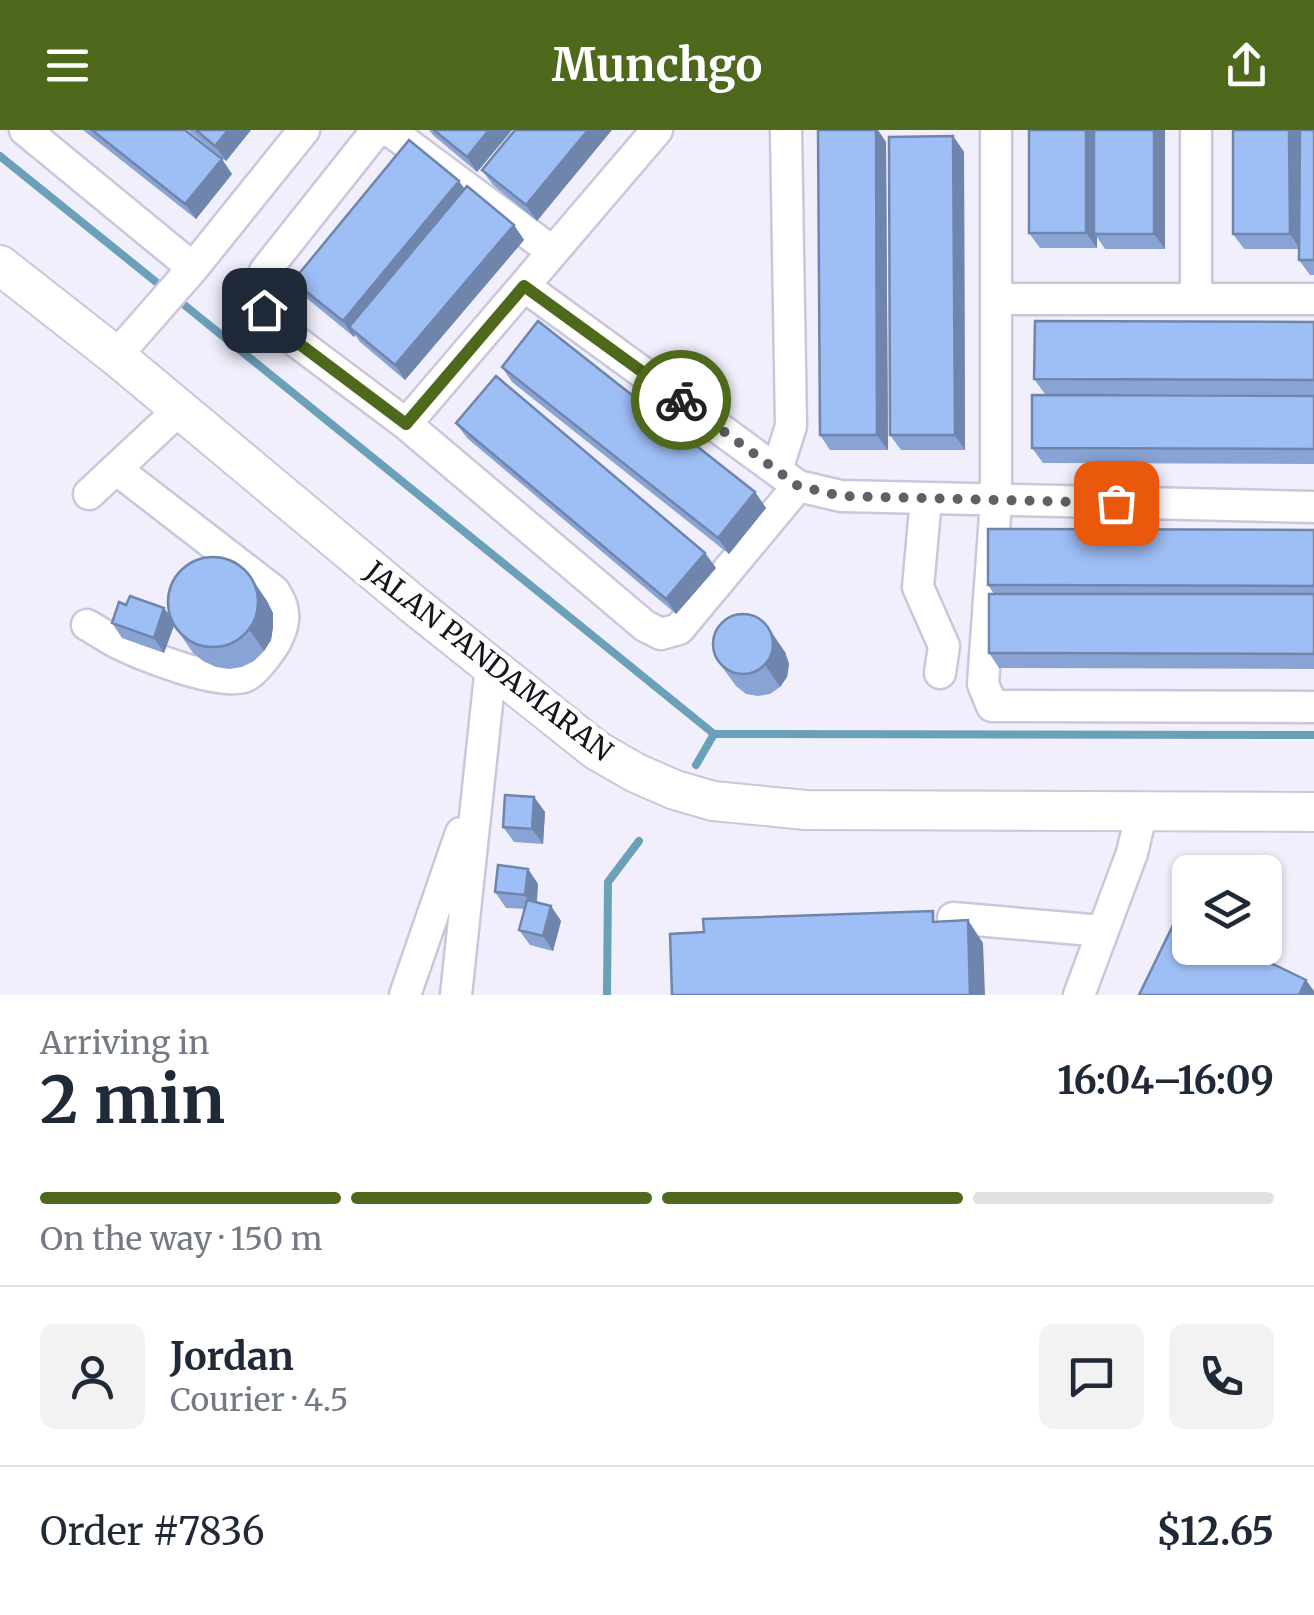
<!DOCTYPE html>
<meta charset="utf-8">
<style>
:root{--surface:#fff;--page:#f2f2f3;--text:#1f2937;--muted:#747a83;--line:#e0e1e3;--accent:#4e691c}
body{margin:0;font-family:Merriweather,serif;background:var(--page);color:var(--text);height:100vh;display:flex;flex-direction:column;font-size:38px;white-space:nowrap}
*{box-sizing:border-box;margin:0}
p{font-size:32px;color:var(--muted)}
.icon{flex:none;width:55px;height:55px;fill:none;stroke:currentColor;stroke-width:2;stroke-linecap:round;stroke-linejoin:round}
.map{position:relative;height:865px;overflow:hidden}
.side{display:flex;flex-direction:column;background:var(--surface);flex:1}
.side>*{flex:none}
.tools{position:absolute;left:1172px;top:725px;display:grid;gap:20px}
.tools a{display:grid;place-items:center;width:110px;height:110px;border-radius:15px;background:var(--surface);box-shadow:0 2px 8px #0004;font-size:50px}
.pin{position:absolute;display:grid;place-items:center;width:85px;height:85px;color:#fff;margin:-42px;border-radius:20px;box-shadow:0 5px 15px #0006}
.courier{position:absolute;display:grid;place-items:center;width:100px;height:100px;margin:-50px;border:8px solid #4e691c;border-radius:50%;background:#fff;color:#222;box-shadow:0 2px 12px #0007}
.headline em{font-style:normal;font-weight:700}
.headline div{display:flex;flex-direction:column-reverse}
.headline{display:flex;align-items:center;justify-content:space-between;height:170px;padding:0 40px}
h1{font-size:65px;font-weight:700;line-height:75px}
.bar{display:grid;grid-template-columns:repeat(4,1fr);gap:15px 10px;align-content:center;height:120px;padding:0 40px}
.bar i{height:12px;border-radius:8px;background:var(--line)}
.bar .selected{background:var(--accent)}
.bar p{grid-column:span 4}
.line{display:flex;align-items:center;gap:25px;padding:0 40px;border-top:2px solid var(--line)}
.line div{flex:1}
.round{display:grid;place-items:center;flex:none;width:105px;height:105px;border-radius:15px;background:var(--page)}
header{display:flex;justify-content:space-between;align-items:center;height:130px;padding:0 40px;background:var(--accent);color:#fff;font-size:45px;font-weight:700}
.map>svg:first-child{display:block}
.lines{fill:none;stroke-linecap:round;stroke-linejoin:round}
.stream{stroke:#6ba0b9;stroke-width:8}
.minor-casing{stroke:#cac6db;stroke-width:35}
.major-casing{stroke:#cac6db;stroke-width:42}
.minor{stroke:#fff;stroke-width:30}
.major{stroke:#fff;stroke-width:38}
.wall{fill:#88a3d4}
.shaded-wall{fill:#6f85ac}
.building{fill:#9ebef6;stroke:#6f85ac;stroke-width:2.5}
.done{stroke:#616069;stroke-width:10;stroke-dasharray:0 18}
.route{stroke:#4e691c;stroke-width:12}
.labels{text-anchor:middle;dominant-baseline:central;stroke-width:10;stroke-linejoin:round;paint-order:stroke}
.street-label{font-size:28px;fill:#14131a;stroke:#fefefe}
</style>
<header><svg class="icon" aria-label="menu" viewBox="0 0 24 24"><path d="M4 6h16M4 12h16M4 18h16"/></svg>Munchgo<svg class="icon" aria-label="share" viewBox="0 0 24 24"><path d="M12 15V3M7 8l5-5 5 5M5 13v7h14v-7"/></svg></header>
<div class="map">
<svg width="1314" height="865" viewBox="0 0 1314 865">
<rect width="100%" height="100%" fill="#f1effc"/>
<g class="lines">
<path class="stream" d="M0,26l166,134
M177,169l537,435 600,1
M696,635l18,-31
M607,865l1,-113 31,-41"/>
<defs>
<path id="minor" d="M25,0l168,138
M377,0l-112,141c-6,26 -4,35 12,56l129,97 239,202 16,8 18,-5 119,-143
M389,0l164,122
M996,0v371l-13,183 9,22 322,1
M1196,0v169
M524,156l274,200 43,10 473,11
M996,169h318
M116,226l77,-88 111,-138
M406,294l251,-294
M777,340l14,-44 -5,-296
M89,364l91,-85
M926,369l-8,88 26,59 -4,27
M87,495c9,5 18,11 27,16 21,12 110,47 132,35 9,-4 25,-26 30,-35 10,-19 10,-33 -2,-50l-158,-122
M953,788l149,13
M405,865l56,-162
M456,865l35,-329
M1079,865l53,-142 10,-42"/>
<path id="major" d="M0,135l116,91 298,249 182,145 40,23 39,17 38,11 93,9 508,2"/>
</defs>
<use href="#minor" class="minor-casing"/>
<use href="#major" class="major-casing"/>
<use href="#minor" class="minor"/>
<use href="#major" class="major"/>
</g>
<path class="wall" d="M83,0h102l47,44 -36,45z
M188,0h63l-25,31z
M429,0h83l-35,42 -44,-37z
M515,0l22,91 -44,-36 -11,-15z
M1165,0v119h-60l-8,-12v11h-57l-11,-15z
M1314,0v145h-4l-11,-15v-11h-55l-11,-15z
M953,6l11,16 1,298h-64l-11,-15z
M886,12l2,308h-58l-10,-15z
M465,59l49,36 10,15 -119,140 -45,-38 -5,-7 -1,2 -50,-41 -11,-15z
M1314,192v73l-269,-1 -11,-15z
M502,237l253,125 11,16 -37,46 -217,-172z
M1314,266v68l-271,-1 -11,-15z
M456,293l249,130 11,15 -40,46 -209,-176z
M1314,400v139l-315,-1 -10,-15 5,-59 -6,-9z
M252,449l15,22 6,12v14l-2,13 -7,11 -10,10 -12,6 -13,2 -13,-2 -13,-6 -10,-8 -19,-28 -10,28 -42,-15 -10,-15 14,-18 38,3 7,9z
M785,522l4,12 -2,13 -7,10 -10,7 -12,2 -12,-2 -10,-8 -16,-22z
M534,667l11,15 -2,32 -29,-2 -11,-15z
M528,739l10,15 -1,18 14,4 10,15 -8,30 -23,-6 -11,-15 6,-21 -19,-1 -11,-16z"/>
<path class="shaded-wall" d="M228,0h23l-25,31 -11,-15z
M489,0h23l-35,42 -10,-15z
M588,0h24l-75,91 -11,-16z
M876,0h2l8,12 2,308 -11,-15z
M1086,0h11l-3,104 3,3v11l-11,-15z
M1154,0h11v119l-11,-15z
M1289,0h11v119l-10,-15z
M953,6l11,16 1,298 -10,-15z
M222,29l10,15 -36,45 -11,-15z
M459,51l11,15 -121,131 6,8 -1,2 -11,-16z
M514,95l10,15 -119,140 -10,-15z
M755,362l11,16 -37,46 -11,-16z
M705,423l11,15 -40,46 -10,-15z
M252,449l15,22 6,12v14l-2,13 -7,11 -15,-22z
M164,478l11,15 -11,30 -10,-15z
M770,500l15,22 4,12 -2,13 -7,10 -15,-22z
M534,667l11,15 -2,32 -11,-15z
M528,739l10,15 -2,26 -11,-15z
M551,776l10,15 -8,30 -10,-15z
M968,790l15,23 2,52h-15z
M1306,850l8,11v4h-15z"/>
<path class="building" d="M92,0h93l37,29 -37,45z
M196,0h32l-13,16z
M434,0h55l-22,27z
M515,0h73l-62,75 -44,-35z
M818,0h58l1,305h-57z
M1029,0h57v103h-57z
M1094,0h60v104h-60z
M1233,0h56l1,104h-57z
M1300,0h14v130h-15z
M953,6l2,299h-65l-1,-298z
M409,10l50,41 -116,140 -50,-40z
M467,56l47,39 -119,140 -46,-38z
M538,191l217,171 -37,46 -216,-171z
M1035,191l279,1v58l-280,-1z
M496,246l209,177 -39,46 -210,-176z
M1032,265l282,1v53l-282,-1z
M988,399l326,1v56l-326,-1z
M168 472a45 45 0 1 1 90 0a45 45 0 1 1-90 0Z
M989,464h325v60l-325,-1z
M130,466l34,12 -10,30 -42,-15 7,-21 7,3z
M713 514a30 30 0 1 1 60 0a30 30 0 1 1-60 0Z
M505,665l29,2 -2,32 -29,-2z
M498,735l30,4 -3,26 -30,-3z
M527,770l24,6 -8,30 -24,-6z
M933,781v11l35,-2 2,75h-298l-2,-61 34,-2 -1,-13z
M1177,787l13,6v25h50l66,32 -7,15h-160z"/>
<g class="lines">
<path class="done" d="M681,270l117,86 43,10 275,7"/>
<path class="route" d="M264,180l13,17 129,97 118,-138 157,114"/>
</g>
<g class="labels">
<g class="street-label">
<text transform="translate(489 531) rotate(38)">JALAN PANDAMARAN</text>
</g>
</g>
</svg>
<div class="tools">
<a><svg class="icon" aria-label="layers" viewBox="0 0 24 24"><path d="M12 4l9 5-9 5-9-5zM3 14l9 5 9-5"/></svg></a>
</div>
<div class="pin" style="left:1116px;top:373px;background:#ea580c"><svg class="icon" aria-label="bag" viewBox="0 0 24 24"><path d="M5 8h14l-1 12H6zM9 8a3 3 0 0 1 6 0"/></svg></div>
<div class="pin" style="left:264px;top:180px;background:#1f2937"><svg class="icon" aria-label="home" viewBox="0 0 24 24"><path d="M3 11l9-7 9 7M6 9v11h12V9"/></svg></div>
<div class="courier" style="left:681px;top:270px"><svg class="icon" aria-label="bike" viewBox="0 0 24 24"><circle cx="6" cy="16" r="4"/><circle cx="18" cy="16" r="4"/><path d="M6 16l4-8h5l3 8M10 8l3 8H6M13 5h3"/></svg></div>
</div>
<section class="side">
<div class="headline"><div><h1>2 min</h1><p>Arriving in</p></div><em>16:04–16:09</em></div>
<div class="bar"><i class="selected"></i><i class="selected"></i><i class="selected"></i><i></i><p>On the way · 150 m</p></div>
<div class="line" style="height:180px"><a class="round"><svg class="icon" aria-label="person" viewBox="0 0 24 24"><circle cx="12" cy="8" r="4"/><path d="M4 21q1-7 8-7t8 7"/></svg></a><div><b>Jordan</b><p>Courier · 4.5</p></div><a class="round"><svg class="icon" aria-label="chat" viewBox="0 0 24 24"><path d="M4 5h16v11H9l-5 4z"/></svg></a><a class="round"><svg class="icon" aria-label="phone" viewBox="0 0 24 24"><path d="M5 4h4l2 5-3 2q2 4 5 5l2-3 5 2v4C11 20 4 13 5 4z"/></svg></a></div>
<div class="line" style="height:130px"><div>Order #7836</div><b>$12.65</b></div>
</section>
